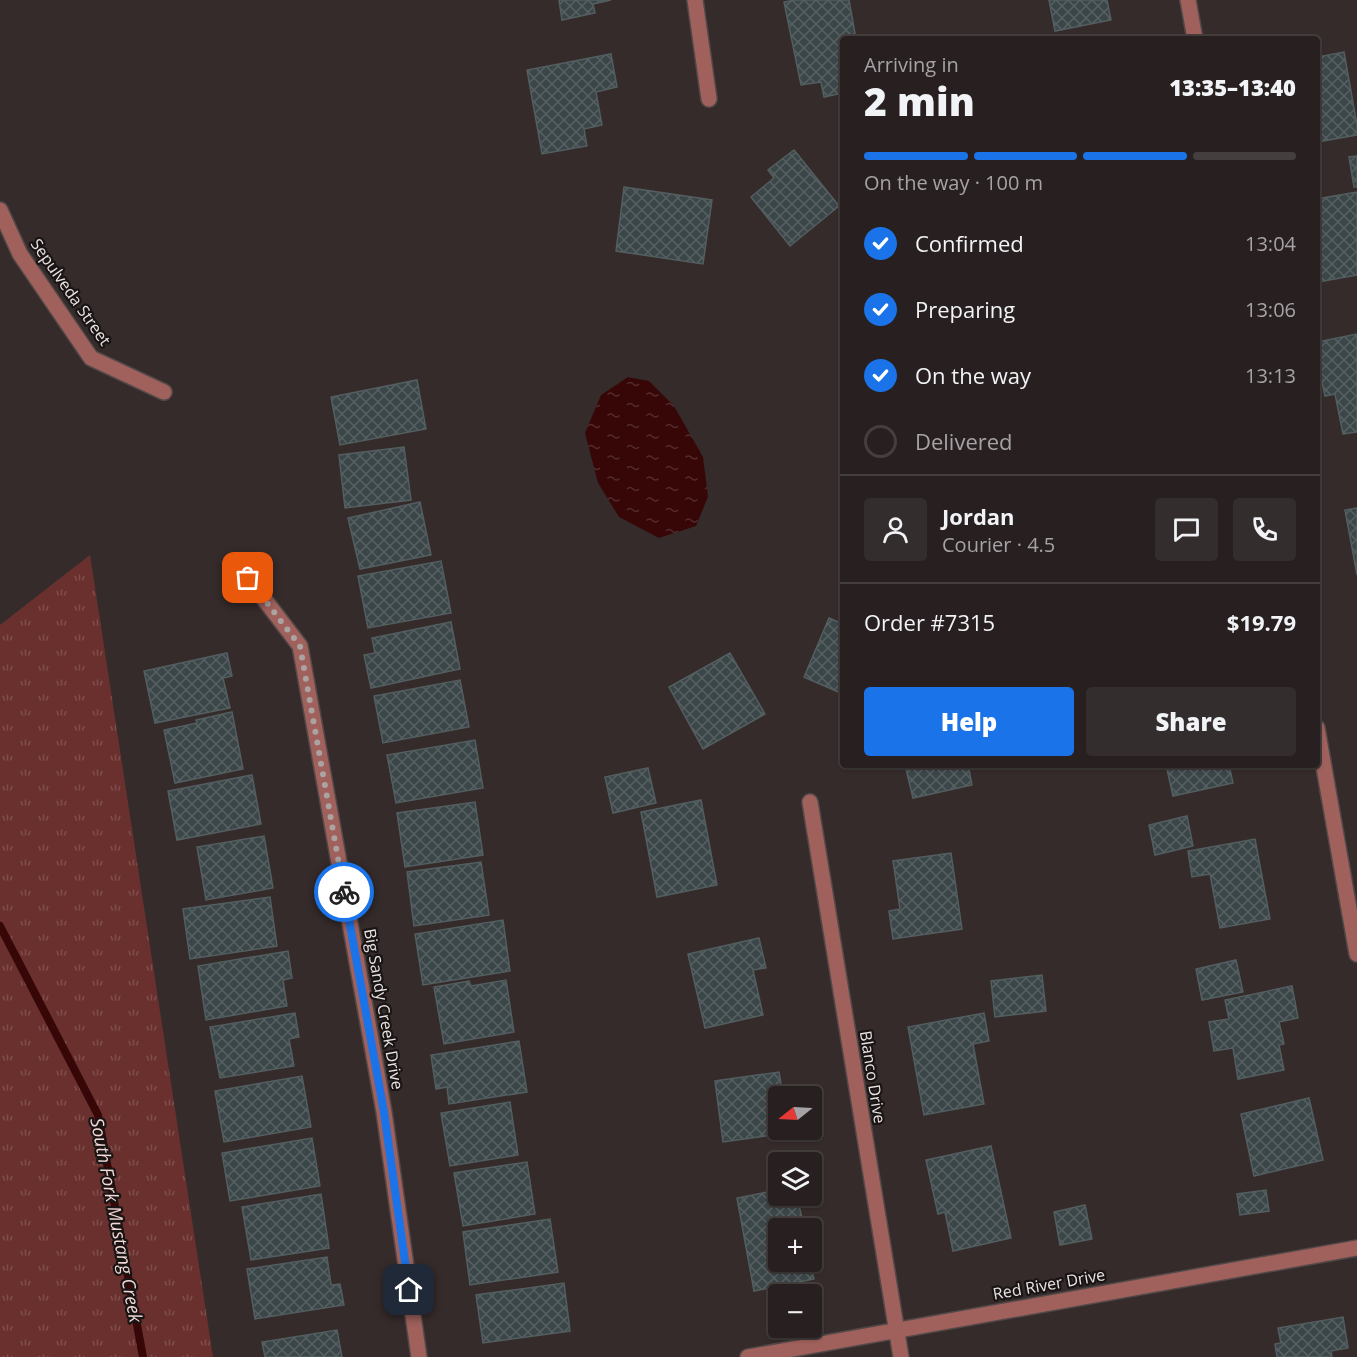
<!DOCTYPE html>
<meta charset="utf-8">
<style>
:root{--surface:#282020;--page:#342d2d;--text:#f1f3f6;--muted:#a5a3a5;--line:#443e3e;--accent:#1a73e8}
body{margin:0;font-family:"Open Sans",sans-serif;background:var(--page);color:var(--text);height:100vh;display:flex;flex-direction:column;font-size:22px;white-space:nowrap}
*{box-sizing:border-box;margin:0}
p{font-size:20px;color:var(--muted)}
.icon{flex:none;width:33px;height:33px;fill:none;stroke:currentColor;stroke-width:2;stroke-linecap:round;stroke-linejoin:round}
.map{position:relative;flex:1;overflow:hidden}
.side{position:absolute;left:840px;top:36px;width:480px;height:732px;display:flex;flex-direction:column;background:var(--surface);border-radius:6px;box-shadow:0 2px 4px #0004,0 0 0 2px var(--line)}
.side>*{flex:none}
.needle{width:39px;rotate:252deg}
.buttons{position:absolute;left:768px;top:1086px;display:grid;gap:12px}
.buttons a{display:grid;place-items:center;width:54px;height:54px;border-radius:6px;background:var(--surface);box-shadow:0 2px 4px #0004,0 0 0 2px var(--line);font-size:30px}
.pin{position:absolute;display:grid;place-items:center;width:51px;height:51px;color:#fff;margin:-26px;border-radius:12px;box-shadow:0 3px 9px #0006}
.courier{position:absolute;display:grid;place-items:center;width:60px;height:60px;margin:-30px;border:4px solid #1a73e8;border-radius:50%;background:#fff;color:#222;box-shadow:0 2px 8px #0007}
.overview em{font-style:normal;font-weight:800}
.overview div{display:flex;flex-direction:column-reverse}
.overview{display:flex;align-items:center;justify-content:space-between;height:102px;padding:0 24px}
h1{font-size:39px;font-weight:800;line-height:45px}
.bar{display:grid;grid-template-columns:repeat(4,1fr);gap:9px 6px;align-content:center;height:72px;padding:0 24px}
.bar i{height:8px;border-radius:4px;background:var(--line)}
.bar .active{background:var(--accent)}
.bar p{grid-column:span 4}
.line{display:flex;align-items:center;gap:15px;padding:0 24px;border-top:2px solid var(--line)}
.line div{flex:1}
.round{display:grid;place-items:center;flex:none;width:63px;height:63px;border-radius:6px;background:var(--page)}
ol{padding:0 24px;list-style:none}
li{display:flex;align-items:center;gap:18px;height:66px}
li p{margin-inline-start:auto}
li .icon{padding:6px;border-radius:50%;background:var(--accent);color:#fff;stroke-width:4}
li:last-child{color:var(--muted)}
li i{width:33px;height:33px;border:3px solid var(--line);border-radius:50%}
.primary-button{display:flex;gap:12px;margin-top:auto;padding:12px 24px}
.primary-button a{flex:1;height:69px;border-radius:6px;background:var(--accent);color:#fff;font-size:24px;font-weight:800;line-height:69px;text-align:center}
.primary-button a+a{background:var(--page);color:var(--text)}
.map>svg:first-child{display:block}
.grass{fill:url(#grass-tufts)}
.water{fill:url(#water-ripples)}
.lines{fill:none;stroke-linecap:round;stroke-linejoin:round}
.stream{stroke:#370708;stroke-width:8}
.building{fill:url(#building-cross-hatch);stroke:#535e60;stroke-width:1.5}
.minor-casing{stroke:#524848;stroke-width:18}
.minor{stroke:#a0615c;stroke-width:15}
.done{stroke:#aba3a2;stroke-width:6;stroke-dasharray:0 10.8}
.route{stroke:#1a73e8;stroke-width:8}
.labels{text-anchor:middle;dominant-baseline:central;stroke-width:4.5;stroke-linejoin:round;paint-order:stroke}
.street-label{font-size:16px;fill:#eae3e3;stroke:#1a1515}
.water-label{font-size:18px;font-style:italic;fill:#f4d9d6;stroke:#1a1515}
</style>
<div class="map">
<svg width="1357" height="1357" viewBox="0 0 1357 1357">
<defs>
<pattern id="grass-tufts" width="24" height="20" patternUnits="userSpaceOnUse" patternTransform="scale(1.5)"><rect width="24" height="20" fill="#69302e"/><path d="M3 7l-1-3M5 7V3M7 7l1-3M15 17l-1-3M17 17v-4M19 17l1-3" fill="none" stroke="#7f4e4c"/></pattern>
<pattern id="water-ripples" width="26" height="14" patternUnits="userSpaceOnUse" patternTransform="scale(1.5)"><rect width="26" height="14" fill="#370708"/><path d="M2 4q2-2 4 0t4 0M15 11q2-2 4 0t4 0" fill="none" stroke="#542b2c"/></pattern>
<pattern id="building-cross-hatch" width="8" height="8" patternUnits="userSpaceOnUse" patternTransform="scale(1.5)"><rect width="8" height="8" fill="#3b4648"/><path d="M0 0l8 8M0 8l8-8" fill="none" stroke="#586162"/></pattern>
</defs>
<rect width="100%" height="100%" fill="#352b2a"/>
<path class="grass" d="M90,555l123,802h-213v-732z"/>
<path class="water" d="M628,377l21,4 25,25 29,51 5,40 -12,29 -37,12 -40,-21 -21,-34 -13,-50 16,-38z"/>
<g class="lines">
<path class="stream" d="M0,926l98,189 45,242"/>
</g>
<path class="building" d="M559,0h52l-18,4 2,9 -33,7z
M795,0h54l7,39h-13v54l-19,4 -3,-15 -20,3 -17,-83z
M1049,0h58l4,20 -56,11z
M1344,52l13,73v10l-40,7v-85z
M611,54l6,33 -21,5 6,33 -18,4 3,17 -45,8 -15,-84z
M794,150l45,56 -49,40 -39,-49 23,-19 -6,-8z
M1357,156v31h-3l-5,-30z
M624,187l88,13 -9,64 -87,-13z
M1357,192v83l-38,7 -2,-10v-73z
M1357,334v98l-14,2 -8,-40 -10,2 -8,-38v-16z
M417,380l9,49 -86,16 -9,-48z
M404,447l7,53 -66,8 -6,-53z
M420,502l11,53 -71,14 -12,-51z
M1357,508v67l-12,-65z
M441,561l10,52 -83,15 -10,-52z
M829,618l14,6v70l-39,-17z
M451,622l9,47 -89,19 -7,-33 11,-2 -3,-15z
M227,653l5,23 -9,2 7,30 -75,15 -11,-52z
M730,653l35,61 -62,35 -34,-62z
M460,680l9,47 -86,16 -9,-47z
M232,712l11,57 -68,14 -11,-53 33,-7 -1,-3z
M475,740l8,48 -87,15 -9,-48z
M905,765h63l4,20 -59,13z
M1229,765l4,18 -60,13 -6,-27 15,-4z
M648,768l8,35 -43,10 -8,-36z
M252,775l9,49 -84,16 -9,-49z
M701,800l16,85 -60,12 -16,-85z
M475,802l8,53 -78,12 -8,-54z
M1187,816l6,30 -38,9 -6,-30z
M264,836l9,52 -67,12 -9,-53z
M1255,839l15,80 -50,9 -10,-54 -18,3 -4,-26z
M951,853l11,76 -69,10 -4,-28 11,-2 -7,-48z
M481,862l8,53 -75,11 -7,-54z
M270,897l7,49 -87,13 -7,-50z
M503,920l7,51 -87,14 -8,-51z
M759,938l7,30 -13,2 10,45 -58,13 -17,-74z
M288,951l4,27 -9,2 4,26 -81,14 -8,-54z
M1236,960l7,32 -41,8 -6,-31z
M1042,975l4,36 -51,6 -4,-36z
M506,980l8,52 -70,12 -10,-57 35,-6 2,5z
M1292,986l6,32 -19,4 5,22 -5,1 5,25 -46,9 -5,-31 -19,3 -5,-29 20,-3 -4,-19z
M295,1013l4,24 -10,2 5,27 -74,12 -10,-51z
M984,1013l5,28 -16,3 11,60 -60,11 -16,-88z
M519,1041l8,51 -78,12 -2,-17 -11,2 -5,-34z
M779,1072l4,24h-5v34h9l1,3 -65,9 -8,-61z
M302,1076l9,51 -87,15 -9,-51z
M1309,1098l14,62 -69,16 -13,-62z
M510,1102l8,53 -68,11 -9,-53z
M312,1138l8,48 -90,15 -8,-48z
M991,1146l20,92 -58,13 -8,-39 -7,2 -12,-54z
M527,1162l8,52 -72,12 -9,-53z
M778,1190v6h19l7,32h-26v34h32l4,17 -60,12 -17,-93z
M1266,1190l3,21 -29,4 -3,-21z
M321,1194l8,54 -78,12 -9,-53z
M1085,1205l7,34 -32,6 -6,-33z
M550,1219l8,53 -88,13 -7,-53z
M327,1257l4,28 9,-1 4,21 -89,14 -8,-50z
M564,1283l6,48 -87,12 -7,-48z
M1343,1317l5,31 -17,3 1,6h-55l-2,-13 6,-1 -3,-15z
M337,1330l5,27h-77l-3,-15z"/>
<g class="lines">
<defs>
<path id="minor" d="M695,0l14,99
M1188,0l7,39
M0,210l20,44 71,104 73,34
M248,578l52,68 84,466 35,245
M1317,728l40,226
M810,802l91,555
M748,1357l609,-109"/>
</defs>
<use href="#minor" class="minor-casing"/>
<use href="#minor" class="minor"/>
</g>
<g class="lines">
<path class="done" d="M248,578l52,68 44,246"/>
<path class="route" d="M344,892l40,220 25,178"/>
</g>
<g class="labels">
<g class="street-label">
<text transform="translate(71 292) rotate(55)">Sepulveda Street</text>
<text transform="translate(384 1009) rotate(80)">Big Sandy Creek Drive</text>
<text transform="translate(873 1077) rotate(81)">Blanco Drive</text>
<text transform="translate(1049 1284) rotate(-10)">Red River Drive</text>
</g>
<g class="water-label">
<text transform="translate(117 1220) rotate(79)">South Fork Mustang Creek</text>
</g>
</g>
</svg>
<div class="buttons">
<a><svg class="needle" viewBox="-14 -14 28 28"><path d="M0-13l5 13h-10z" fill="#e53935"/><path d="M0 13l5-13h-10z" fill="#a5a3a5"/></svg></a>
<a><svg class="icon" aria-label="layers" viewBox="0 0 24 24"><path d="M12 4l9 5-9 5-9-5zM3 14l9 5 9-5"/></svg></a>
<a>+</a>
<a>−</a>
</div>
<div class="pin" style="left:248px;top:578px;background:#ea580c"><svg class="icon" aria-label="bag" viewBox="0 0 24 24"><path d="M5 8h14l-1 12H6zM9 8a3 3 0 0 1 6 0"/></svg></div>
<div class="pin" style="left:409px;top:1290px;background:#1f2937"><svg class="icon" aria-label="home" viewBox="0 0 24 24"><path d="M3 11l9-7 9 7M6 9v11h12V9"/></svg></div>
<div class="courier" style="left:344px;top:892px"><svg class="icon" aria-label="bike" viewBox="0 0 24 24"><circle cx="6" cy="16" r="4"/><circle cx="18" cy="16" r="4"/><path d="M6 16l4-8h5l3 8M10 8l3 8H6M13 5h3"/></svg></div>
<section class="side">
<div class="overview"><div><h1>2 min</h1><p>Arriving in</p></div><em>13:35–13:40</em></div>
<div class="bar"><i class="active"></i><i class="active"></i><i class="active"></i><i></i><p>On the way · 100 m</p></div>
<ol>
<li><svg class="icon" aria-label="check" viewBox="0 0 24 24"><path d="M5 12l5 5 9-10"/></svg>Confirmed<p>13:04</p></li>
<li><svg class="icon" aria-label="check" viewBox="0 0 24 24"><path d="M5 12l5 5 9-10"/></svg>Preparing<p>13:06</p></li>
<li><svg class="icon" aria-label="check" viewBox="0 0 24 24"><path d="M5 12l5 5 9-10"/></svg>On the way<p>13:13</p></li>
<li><i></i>Delivered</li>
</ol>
<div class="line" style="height:108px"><a class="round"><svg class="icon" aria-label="person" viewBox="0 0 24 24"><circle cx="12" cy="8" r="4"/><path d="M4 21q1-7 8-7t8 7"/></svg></a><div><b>Jordan</b><p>Courier · 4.5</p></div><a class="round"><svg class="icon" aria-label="chat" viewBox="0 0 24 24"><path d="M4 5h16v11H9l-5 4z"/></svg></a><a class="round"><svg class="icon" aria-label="phone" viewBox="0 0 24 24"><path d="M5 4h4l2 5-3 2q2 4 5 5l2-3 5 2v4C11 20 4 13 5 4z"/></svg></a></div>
<div class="line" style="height:78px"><div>Order #7315</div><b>$19.79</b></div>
<div class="primary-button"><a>Help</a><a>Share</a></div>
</section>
</div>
